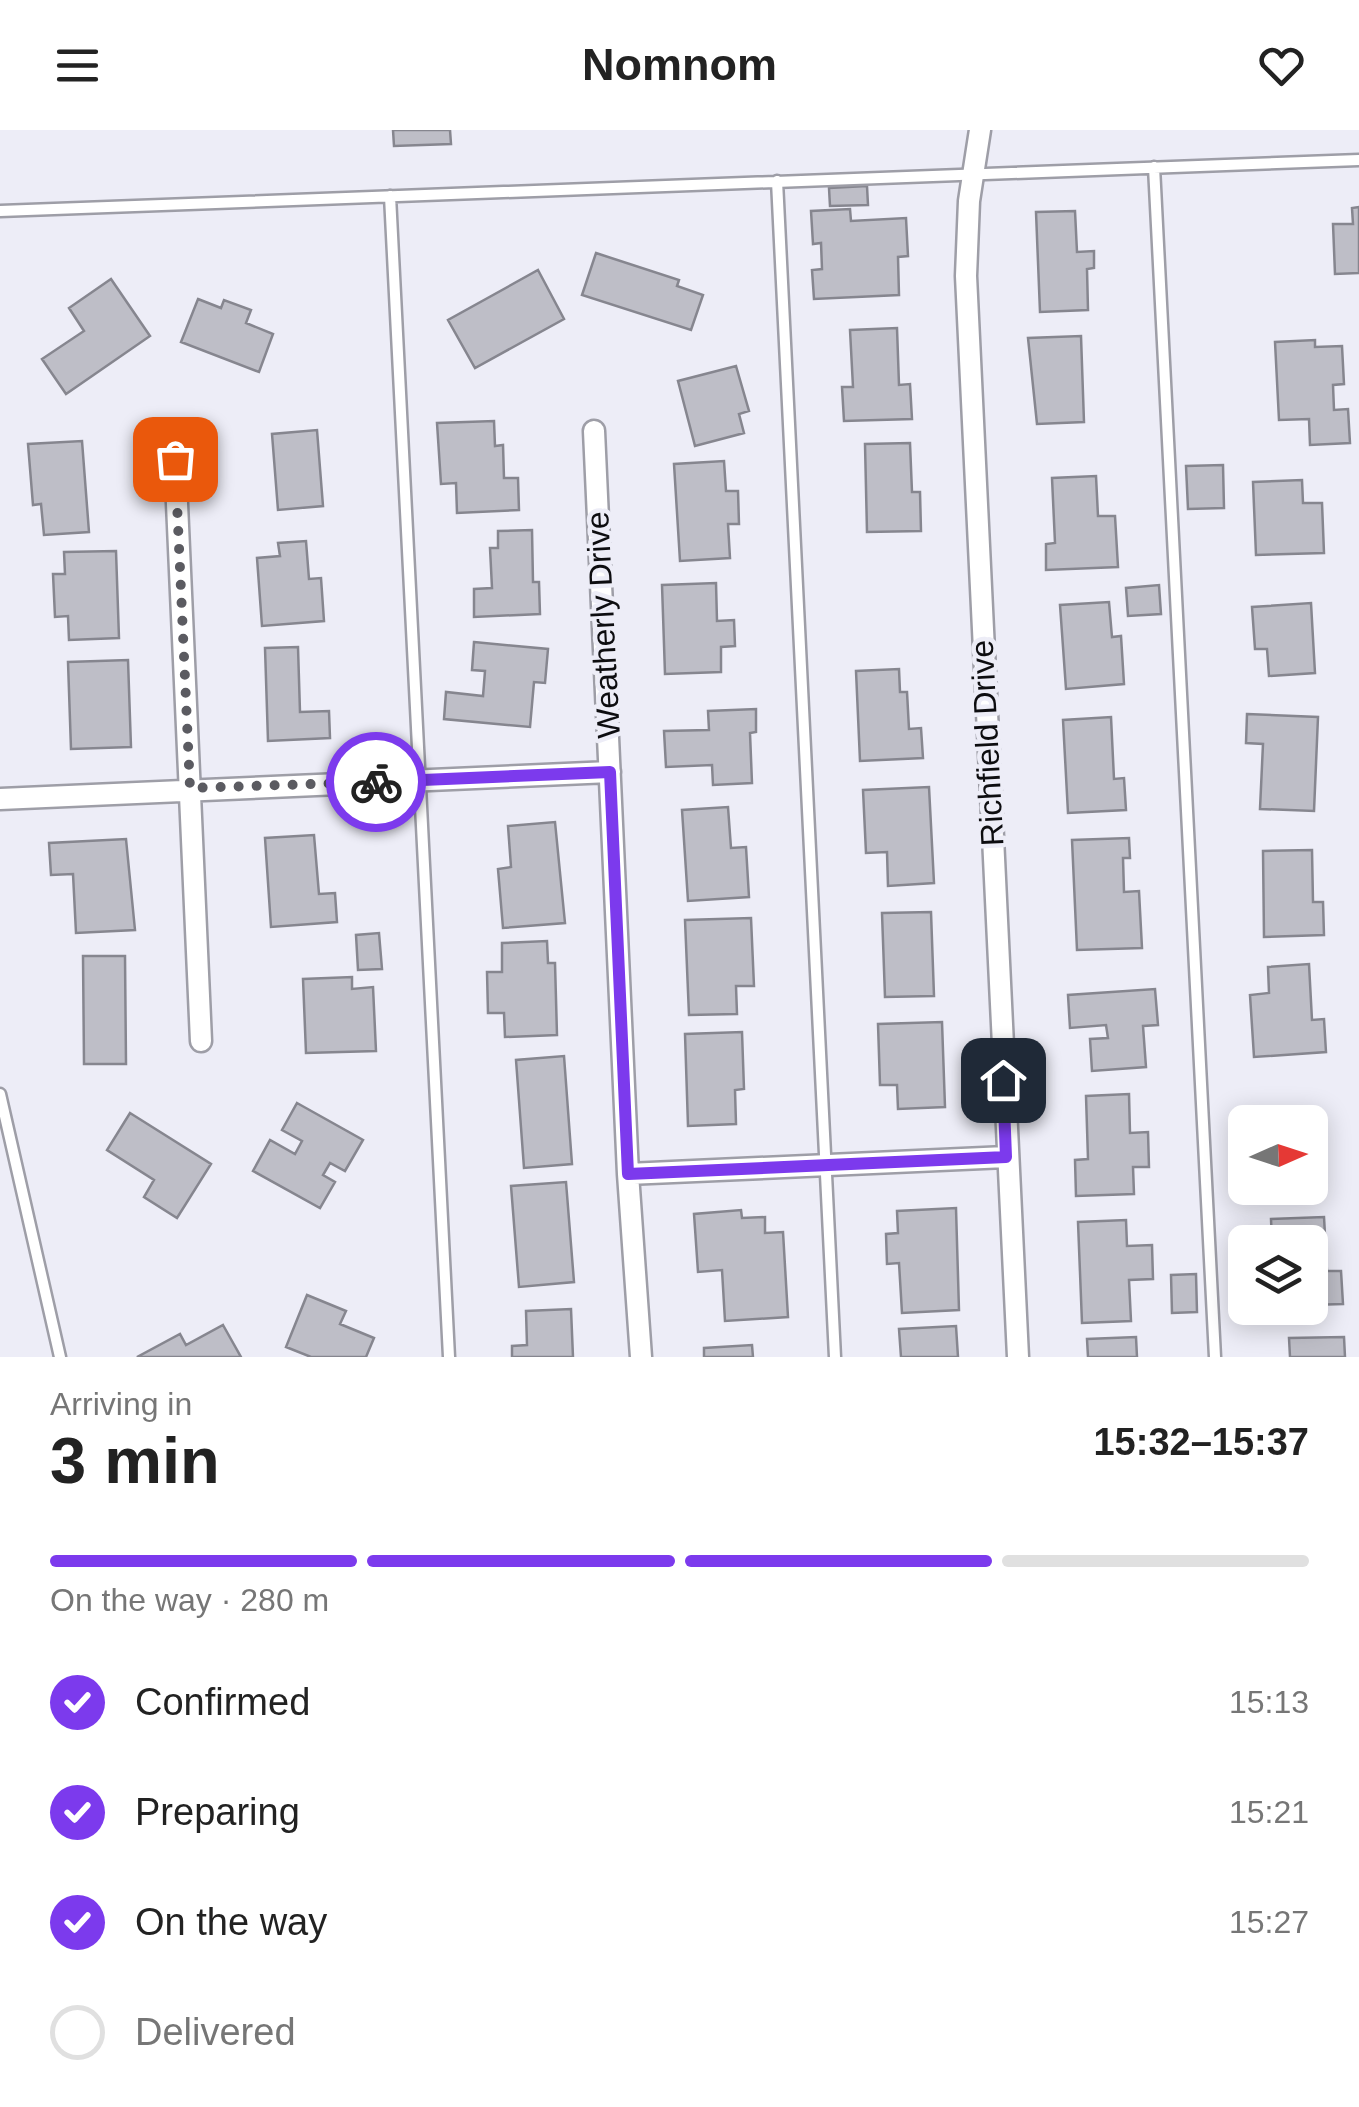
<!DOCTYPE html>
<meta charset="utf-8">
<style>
:root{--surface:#fff;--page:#f2f2f2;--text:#222;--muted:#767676;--line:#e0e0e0;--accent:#7c3aed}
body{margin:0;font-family:Arial,sans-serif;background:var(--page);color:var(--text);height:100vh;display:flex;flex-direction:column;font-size:38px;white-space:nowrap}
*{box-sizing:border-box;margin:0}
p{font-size:32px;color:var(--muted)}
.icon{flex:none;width:55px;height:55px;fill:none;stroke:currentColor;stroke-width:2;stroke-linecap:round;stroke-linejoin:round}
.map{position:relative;height:1227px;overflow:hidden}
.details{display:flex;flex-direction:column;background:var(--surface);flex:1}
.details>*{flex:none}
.needle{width:65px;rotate:87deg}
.controls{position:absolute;left:1228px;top:975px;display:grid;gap:20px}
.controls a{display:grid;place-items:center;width:100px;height:100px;border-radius:15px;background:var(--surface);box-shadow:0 5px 25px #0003;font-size:50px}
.pin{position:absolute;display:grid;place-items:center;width:85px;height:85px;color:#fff;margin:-42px;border-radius:20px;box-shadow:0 5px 15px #0006}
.courier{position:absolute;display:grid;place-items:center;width:100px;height:100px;margin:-50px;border:8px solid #7c3aed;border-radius:50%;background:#fff;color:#222;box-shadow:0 2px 12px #0007}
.head em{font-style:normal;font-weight:700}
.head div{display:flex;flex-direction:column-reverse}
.head{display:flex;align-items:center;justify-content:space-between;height:170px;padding:0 50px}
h1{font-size:65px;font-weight:700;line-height:75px}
.bar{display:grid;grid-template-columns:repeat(4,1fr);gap:15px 10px;align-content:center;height:120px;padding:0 50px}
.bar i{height:12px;border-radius:8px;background:var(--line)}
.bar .on{background:var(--accent)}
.bar p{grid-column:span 4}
ol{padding:0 50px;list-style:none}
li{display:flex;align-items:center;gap:30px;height:110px}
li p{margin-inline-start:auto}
li .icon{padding:10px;border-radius:50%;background:var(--accent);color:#fff;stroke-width:4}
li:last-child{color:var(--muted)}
li i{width:55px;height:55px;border:5px solid var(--line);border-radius:50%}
header{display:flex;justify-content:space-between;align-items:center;height:130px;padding:0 50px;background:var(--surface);font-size:45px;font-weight:700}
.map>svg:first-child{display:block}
.building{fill:#bebec7;stroke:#86868f;stroke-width:2.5}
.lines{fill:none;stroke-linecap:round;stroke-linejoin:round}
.service-casing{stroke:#9e9ea7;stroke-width:15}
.minor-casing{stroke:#9e9ea7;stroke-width:25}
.service{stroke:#fff;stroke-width:10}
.minor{stroke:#fff;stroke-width:20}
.done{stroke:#5b5b61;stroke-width:10;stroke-dasharray:0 18}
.route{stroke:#7c3aed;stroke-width:12}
.labels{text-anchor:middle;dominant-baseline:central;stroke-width:9;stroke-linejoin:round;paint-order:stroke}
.street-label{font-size:32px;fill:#0d0d10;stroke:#ededf7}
</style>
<header><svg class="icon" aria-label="menu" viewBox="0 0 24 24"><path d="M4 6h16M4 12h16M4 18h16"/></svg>Nomnom<svg class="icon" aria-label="heart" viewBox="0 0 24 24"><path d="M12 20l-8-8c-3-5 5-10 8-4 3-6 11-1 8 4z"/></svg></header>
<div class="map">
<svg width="1359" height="1227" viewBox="0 0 1359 1227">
<rect width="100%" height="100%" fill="#ededf7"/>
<path class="building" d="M393,0h57l1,14 -57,2z
M867,56l1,19 -38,1 -1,-18z
M1359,77v66l-24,1 -2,-50h20l-1,-16z
M850,79l1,12 55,-3 2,38 -10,1 1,38 -85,4 -2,-29 10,-1 -1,-26 -8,1 -2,-33z
M1075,81l2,41 17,-1v17l-7,1 1,41 -48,2 -4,-100z
M596,123l83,27 -2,6 26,9 -12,35 -109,-35z
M538,140l26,49 -89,49 -27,-48z
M111,149l39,57 -84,58 -24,-35 42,-28 -15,-23z
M198,169l23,9 3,-8 27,10 -5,13 27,11 -14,38 -78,-30z
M897,198l2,57 11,-1 2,35 -68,2 -2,-34h11l-3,-57z
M1081,206l3,86 -47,2 -9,-86z
M1315,210v7l27,-1 2,38 -11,1 1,25 14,-1 2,34 -40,2 -1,-26 -30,1 -4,-78z
M736,236l13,45 -10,3 5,19 -49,13 -17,-65z
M494,291l1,25 8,-1 1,33h14l1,32 -62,3 -1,-30 -15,1 -4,-61z
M317,300l6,76 -45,4 -6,-76z
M82,311l7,91 -45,3 -3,-31 -8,1 -5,-61z
M910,313l2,49h8l1,39 -54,1 -2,-88z
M724,331l2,30h12l1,33h-11l2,34 -50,3 -6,-97z
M1223,335l1,43 -36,1 -2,-43z
M1096,346l2,40h17l3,51 -72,3v-26l9,-1 -3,-65z
M1302,350l1,23h19l2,50 -68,2 -3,-73z
M532,400l1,52h6l1,32 -66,3v-28l18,-1 -2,-40h8v-17z
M306,411l3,38 12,-1 3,43 -62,5 -5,-68 23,-2 -2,-13z
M116,421l3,87 -50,2 -1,-24 -13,1 -2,-43h12l-1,-22z
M716,453l1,38 17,-1 1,26 -14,1v25l-56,2 -3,-89z
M1159,455l2,29 -33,2 -2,-28z
M1109,472l3,35 9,-1 3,48 -58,5 -6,-84z
M1311,473l4,70 -46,3 -2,-27h-12l-3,-42z
M474,512l74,7 -3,34 -11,-1 -4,45 -86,-8 2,-27 37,4 2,-25 -13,-1z
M298,517l2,65 29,-1 1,27 -62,3 -3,-93z
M128,530l3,87 -60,2 -3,-87z
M899,539l1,23h7l2,37 12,-1 2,30 -63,3 -4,-90z
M756,579v23l-6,1 2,50 -39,2 -1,-20 -46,2 -2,-36 45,-1 -1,-19z
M1247,584l71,3 -4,94 -54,-2 3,-65 -17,-1z
M1111,587l3,62 10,-1 2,32 -58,3 -5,-93z
M929,657l5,96 -46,3 -1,-34 -21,1 -3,-63z
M728,677l3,41 15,-1 3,50 -61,4 -6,-91z
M555,692l10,101 -62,5 -5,-59 13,-2 -3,-41z
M314,705l5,59 16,-1 2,29 -66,5 -6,-89z
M1129,708l1,20h-7l1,34 15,-1 3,57 -65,2 -5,-110z
M126,709l9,91 -59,3 -3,-59 -22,1 -2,-32z
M1312,720l1,52h10l1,33 -60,2 -1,-86z
M931,782l3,84 -49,1 -3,-84z
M751,788l3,68h-18l1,28 -48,1 -4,-95z
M379,803l3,36 -24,1 -2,-35z
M547,811l1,22h7l2,72 -52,2 -1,-24h-16l-1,-41h15v-29z
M83,826h42l1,108h-42z
M1309,834l3,56 12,-1 2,33 -72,5 -4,-62 19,-2 -1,-26z
M352,847v12l21,-2 3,64 -70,2 -3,-74z
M1155,859l3,36 -15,1 3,41 -54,4 -2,-32 18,-1 -2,-13 -36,3 -2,-33z
M942,892l3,85 -47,2 -1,-24h-17l-2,-61z
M742,902l2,57 -9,1 1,34 -48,2 -3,-92z
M564,926l8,108 -48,4 -8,-108z
M1129,964l1,39 18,-1 1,35h-16l1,27 -58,2 -1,-36 13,-1 -2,-63z
M297,973l66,37 -18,31 -15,-8 -7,12 12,7 -15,26 -67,-37 17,-31 25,14 7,-13 -20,-11z
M130,983l81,51 -34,54 -33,-21 10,-17 -47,-30z
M1310,1006h12l1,47h-13z
M566,1052l8,100 -55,5 -8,-101z
M956,1078l3,102 -57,3 -3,-50 -12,1 -1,-30 12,-1 -1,-22z
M741,1080l1,8 23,-1v16l18,-1 5,85 -63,4 -3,-51 -24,2 -4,-58z
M1324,1087l3,54h14l2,33 -33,1v-63h-38l-1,-23z
M1126,1090l1,26 25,-1 1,34 -24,1 2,41 -49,2 -4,-101z
M1196,1144l1,38 -25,1 -1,-38z
M307,1165l39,16 -6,13 34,14 -8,19h-55l-25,-10z
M571,1179l2,48h-61v-11l15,-1 -1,-34z
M223,1195l18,32h-104l43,-23 6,11z
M956,1196l2,31h-57l-2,-28z
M1136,1207l1,20h-49l-1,-18z
M1344,1207l1,20h-55l-1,-19z
M752,1215l1,12h-49v-9z"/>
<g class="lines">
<defs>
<path id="service" d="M1154,37l61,1190
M777,51l58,1176
M390,66l59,1161
M0,81l1359,-51
M0,964l60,263"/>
<path id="minor" d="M980,0l-11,71 -3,75 52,1081
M594,301l34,743 13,183
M175,329l26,582
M0,669l610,-27
M628,1044l378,-17"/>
</defs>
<use href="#service" class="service-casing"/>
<use href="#minor" class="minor-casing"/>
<use href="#service" class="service"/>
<use href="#minor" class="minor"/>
</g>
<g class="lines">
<path class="done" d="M175,329l15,329 186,-6"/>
<path class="route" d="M376,652l234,-10 18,402 378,-17 -3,-77"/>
</g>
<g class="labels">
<g class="street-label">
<text transform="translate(603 495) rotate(-93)">Weatherly Drive</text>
<text transform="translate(987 613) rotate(-93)">Richfield Drive</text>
</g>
</g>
</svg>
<div class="controls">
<a><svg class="needle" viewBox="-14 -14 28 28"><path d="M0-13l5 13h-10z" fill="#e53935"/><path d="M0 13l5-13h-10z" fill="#767676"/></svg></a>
<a><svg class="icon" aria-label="layers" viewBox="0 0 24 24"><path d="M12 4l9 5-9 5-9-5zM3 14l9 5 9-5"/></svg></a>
</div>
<div class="pin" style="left:175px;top:329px;background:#ea580c"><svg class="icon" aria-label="bag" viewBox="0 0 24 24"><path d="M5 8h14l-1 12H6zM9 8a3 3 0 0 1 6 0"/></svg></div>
<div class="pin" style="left:1003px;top:950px;background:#1f2937"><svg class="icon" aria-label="home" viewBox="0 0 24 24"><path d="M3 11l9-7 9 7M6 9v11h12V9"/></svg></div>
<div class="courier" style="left:376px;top:652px"><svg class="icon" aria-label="bike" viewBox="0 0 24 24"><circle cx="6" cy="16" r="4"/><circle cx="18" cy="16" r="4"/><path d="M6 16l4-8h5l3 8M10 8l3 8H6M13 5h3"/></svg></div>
</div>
<section class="details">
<div class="head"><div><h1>3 min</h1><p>Arriving in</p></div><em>15:32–15:37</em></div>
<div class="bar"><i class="on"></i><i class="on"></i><i class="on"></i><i></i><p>On the way · 280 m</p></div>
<ol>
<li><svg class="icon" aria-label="check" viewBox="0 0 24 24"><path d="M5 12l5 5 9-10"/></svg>Confirmed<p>15:13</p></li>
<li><svg class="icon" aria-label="check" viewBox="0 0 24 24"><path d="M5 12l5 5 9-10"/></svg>Preparing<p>15:21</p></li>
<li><svg class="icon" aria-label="check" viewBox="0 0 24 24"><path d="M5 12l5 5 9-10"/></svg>On the way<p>15:27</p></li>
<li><i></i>Delivered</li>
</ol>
</section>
